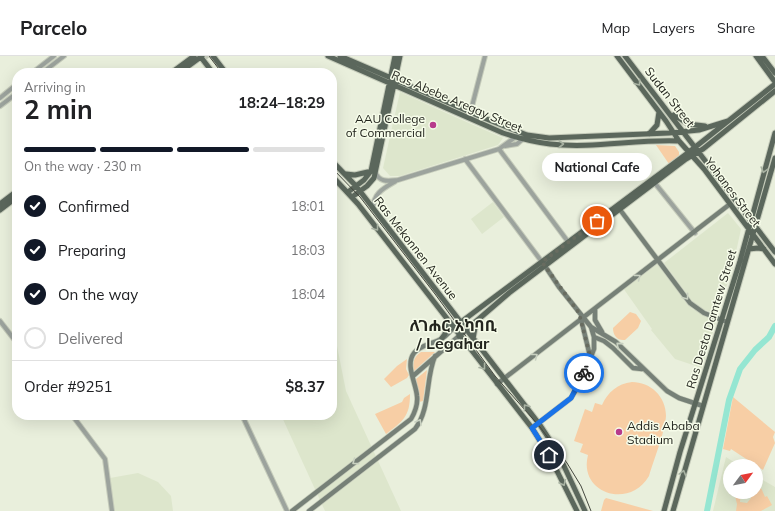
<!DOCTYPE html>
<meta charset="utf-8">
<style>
:root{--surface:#fff;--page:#f2f2f2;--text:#202124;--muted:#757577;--line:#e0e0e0;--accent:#111827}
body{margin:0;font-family:Mulish,"Noto Sans Ethiopic",sans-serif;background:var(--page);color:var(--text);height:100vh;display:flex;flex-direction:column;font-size:15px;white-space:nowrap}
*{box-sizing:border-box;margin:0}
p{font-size:13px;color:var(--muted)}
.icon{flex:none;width:22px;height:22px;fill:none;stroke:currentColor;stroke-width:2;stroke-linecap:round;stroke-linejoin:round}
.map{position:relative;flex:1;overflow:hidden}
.details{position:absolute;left:12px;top:12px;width:325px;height:352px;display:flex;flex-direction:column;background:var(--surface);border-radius:16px;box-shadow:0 4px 16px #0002}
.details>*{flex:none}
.needle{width:26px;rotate:58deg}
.fabs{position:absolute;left:723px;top:403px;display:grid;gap:8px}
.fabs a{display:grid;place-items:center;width:40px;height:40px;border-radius:50%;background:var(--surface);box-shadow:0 4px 16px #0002;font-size:20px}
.pin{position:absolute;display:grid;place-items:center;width:34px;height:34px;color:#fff;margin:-17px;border:2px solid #fff;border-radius:50%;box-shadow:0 1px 4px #0007}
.courier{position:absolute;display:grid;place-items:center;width:40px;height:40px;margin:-20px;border:3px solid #1a73e8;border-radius:50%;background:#fff;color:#222;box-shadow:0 1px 5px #0007}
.bubble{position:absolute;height:28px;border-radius:14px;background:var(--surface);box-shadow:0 4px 16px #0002;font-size:13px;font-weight:700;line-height:28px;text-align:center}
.headline em{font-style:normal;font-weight:700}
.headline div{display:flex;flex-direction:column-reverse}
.headline{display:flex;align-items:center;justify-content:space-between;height:68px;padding:0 12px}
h1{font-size:26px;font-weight:700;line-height:30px}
.bar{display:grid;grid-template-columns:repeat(4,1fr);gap:6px 4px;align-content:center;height:48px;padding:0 12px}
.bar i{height:5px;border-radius:3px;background:var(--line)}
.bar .current{background:var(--accent)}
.bar p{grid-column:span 4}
.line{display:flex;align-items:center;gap:10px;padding:0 12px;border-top:1px solid var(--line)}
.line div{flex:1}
ol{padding:0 12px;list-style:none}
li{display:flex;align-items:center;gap:12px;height:44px}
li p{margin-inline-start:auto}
li .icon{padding:4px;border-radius:50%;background:var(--accent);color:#fff;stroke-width:4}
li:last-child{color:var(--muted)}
li i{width:22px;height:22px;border:2px solid var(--line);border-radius:50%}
header{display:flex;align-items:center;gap:24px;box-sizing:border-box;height:56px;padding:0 20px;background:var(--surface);border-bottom:1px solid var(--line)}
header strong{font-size:19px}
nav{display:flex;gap:22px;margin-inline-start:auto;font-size:14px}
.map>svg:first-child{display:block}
.built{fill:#dde6cc}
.green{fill:#f7cea5}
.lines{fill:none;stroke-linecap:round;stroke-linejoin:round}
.river{stroke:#95e6d2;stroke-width:6}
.primary-tunnel{stroke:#c1c7b6;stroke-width:5;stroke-dasharray:5 2.5;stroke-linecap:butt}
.tertiary-casing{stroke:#c5cbba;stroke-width:6}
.secondary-casing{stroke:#c5cbba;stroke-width:6}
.primary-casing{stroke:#c5cbba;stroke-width:7}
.tertiary{stroke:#9ca39d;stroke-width:4}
.secondary{stroke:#768077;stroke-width:4.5}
.primary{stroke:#5b675c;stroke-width:5}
.tram{stroke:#45483f;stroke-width:1}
.oneway{stroke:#a8b2a2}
.oneway2{stroke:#c9d1c1}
.done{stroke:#686c60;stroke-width:4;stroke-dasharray:0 7.2}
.route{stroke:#1a73e8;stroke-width:5}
.poi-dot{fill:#b73b8c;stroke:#f6fce9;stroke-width:1.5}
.labels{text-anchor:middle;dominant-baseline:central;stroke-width:3;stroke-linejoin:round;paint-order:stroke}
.street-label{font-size:12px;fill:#23251e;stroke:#f6fce9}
.poi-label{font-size:12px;fill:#23251e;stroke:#f6fce9;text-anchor:end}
.district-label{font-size:16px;font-weight:bold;fill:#23251e;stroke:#f6fce9}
</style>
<header>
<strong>Parcelo</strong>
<nav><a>Map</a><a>Layers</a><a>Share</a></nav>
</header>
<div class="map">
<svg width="775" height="455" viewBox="0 0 775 455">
<rect width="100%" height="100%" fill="#e9efdc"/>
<path class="built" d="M400,36l44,20 59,26 -5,7 -98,31h-10l-7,-8z
M493,146l11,15 -22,17 -11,-15z
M728,157l13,16 -10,46 -16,38 -13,-4 -10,-8 -28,-38z
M659,205l33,48 23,8 -1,4 2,1 -14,46 -27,-9 -24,-29 1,-1 -29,-41z
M332,265l14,70 55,120h-76l-44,-96h51z
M726,401l14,9h-10v26h26v-16l19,11v24h-62z
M138,417l20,9 13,14 2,15h-59l-4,-33z"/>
<path class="green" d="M656,89l19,1 4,6v3l-10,9z
M630,256l6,2 5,7 -3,7 -13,12c-8,1 -12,-5 -12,-12z
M421,296h14l-22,20c0,-9 0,-15 8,-20z
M407,303l-1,10 3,6 -2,3 -16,9 -7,-8 13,-13z
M427,314l-4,31 -4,1 -3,-23z
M632,326c18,0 34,14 34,34 -1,16 -12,43 -17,60 -20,34 -71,17 -61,-21l-8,-3 3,-8 -9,-3 11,-32 7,3 3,-9 7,2c6,-13 15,-21 30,-23z
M410,338c0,23 -7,27 -24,40l-11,-20 27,-12 2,-4z
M733,341l42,35 -2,5 2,6 -12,27 -32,-21 -1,2 -7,-2z
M757,426l5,8 3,7 2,-1 5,9 -11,6h-25l1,-7 -3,-12h7l-1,10 7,1 4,-5v-6h5z
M606,442l47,13h-52l3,-11z"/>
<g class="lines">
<path class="river" d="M707,455l22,-111 11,-31 15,-19 14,-13 6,-11"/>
<path class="primary-tunnel" d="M205,0l2,3"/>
<defs>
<path id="tertiary" d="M32,17l22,-17
M42,17l22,-17
M0,42l17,-14
M0,50l17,-13
M470,58l15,-58
M505,90l12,-2 7,-6
M499,93l70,94
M465,103l77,103
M375,116c5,11 13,9 23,8l101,-31 18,-13
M654,126l41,51
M373,153c0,-16 11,-21 23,-28
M0,265l17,22
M72,359l33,44 7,52
M242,359l45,96"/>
<path id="secondary" d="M618,151l72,96 14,10 23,9
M595,253v11l7,12
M581,263l9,37
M591,271l25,15 51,49 12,7 24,8
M594,281l10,4 9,7 20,20 9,1
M413,320l46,-40
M497,328l233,-180
M532,372l39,-30 11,-19 12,-30v-12l-3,-10 -32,-40 -16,-24
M292,455l119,-92c4,-7 7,-15 6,-23 -1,-13 -12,-31 -3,-43 5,-7 17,-9 25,-13 5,-2 10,-7 14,-12
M309,455l106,-82c16,-21 10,-49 20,-73"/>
<path id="primary" d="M200,0l13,17
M213,0l13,17
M328,0l175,77c15,5 31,9 47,11 43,5 86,-5 129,-3
M340,0l144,62 43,17 22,3 120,-5 30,-3 29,-9
M617,0l49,65 13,20 25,28 71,95
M625,0l150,196
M756,0l19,26
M762,0l13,17
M171,17l23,-17
M179,17l23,-17
M674,59l14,9 17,2
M649,78l8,-9 2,-13
M332,105l24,25 184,239 17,26 28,60
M346,118l9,1 17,-4
M332,120l26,28 174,224 17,27 28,56
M348,136l16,-12 7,-9 24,-115
M352,141l15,-11 7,-8 26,-122
M0,148l17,-13
M0,154l17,-13
M749,193l9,-1 6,1
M453,272l236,-176 86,-68
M459,280l50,-43 177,-134 17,-10 72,-58
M442,282l3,-4 2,-14
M473,283l3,-17
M450,287l16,2
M664,455l16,-59 60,-191 35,-128
M673,455l102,-353"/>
</defs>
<use href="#tertiary" class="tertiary-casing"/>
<use href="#secondary" class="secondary-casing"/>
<use href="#primary" class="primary-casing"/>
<use href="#tertiary" class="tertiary"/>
<use href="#secondary" class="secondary"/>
<use href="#primary" class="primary"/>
<path class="tram" d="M209,0l13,17
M332,112l28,29 75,97 60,82 45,51 27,36 14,23 10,25"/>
</g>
<defs><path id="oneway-chevron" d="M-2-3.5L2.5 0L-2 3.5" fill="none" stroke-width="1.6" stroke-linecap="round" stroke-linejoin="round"/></defs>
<g class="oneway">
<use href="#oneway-chevron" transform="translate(638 27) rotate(53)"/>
<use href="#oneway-chevron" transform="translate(561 88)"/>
<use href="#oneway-chevron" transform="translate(764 114) rotate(106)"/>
<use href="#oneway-chevron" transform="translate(376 172) rotate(52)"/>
<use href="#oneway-chevron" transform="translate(483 311) rotate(52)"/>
<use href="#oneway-chevron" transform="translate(526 351) rotate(-127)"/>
<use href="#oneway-chevron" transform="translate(683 417) rotate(-75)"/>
<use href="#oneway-chevron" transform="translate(563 427) rotate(64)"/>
</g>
<g class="oneway2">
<use href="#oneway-chevron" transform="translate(638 221) rotate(-37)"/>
<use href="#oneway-chevron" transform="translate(686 241) rotate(53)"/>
<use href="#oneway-chevron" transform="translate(619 289) rotate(-139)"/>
<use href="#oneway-chevron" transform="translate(535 300) rotate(-37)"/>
<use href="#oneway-chevron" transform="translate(419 366) rotate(-60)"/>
<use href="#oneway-chevron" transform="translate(355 406) rotate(144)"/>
</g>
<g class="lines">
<path class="done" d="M584,317l6,-17 -11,-43 -37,-51 55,-41"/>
<path class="route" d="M549,399l-17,-27 39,-30 13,-25"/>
</g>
<g class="poi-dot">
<circle cx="433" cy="69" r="4"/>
<circle cx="619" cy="376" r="4"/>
</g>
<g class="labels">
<g class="street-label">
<text transform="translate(670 41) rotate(52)">Sudan Street</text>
<text transform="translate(457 45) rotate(23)">Ras Abebe Aregay Street</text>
<text transform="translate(733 136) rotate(53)">Yohanes Street</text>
<text transform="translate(416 192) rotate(52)">Ras Mekonnen Avenue</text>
<text transform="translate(711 263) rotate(-73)">Ras Desta Damtew Street</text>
</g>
<g class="poi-label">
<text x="425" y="62">AAU College<tspan x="425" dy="14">of Commercial</tspan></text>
<text x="627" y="369" text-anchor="start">Addis Ababa<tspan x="627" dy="14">Stadium</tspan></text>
</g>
<g class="district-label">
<text x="453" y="269">ለገሐር አካባቢ<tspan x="453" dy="18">/ Legahar</tspan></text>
</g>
</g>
</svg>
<div class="fabs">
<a><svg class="needle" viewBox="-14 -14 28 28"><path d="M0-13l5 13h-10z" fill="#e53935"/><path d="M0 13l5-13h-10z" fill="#757577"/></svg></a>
</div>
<div class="pin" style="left:597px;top:165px;background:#ea580c"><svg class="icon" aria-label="bag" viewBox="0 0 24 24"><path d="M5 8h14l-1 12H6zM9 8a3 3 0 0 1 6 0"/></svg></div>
<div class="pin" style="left:549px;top:399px;background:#1f2937"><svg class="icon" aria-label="home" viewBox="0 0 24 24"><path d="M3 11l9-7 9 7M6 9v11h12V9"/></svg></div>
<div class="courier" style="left:584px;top:317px"><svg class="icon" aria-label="bike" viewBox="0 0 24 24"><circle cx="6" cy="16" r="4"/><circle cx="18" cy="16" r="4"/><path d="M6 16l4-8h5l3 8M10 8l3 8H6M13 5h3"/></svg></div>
<div class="bubble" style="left:542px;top:97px;width:110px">National Cafe</div>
<section class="details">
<div class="headline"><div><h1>2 min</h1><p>Arriving in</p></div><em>18:24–18:29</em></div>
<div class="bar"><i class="current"></i><i class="current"></i><i class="current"></i><i></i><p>On the way · 230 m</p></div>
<ol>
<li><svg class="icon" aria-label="check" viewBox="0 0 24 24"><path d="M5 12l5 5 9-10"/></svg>Confirmed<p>18:01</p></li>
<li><svg class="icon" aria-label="check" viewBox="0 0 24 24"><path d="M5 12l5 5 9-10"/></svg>Preparing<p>18:03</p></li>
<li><svg class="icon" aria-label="check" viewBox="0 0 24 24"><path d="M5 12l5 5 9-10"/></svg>On the way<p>18:04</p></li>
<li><i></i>Delivered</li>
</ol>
<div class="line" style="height:52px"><div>Order #9251</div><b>$8.37</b></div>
</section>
</div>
